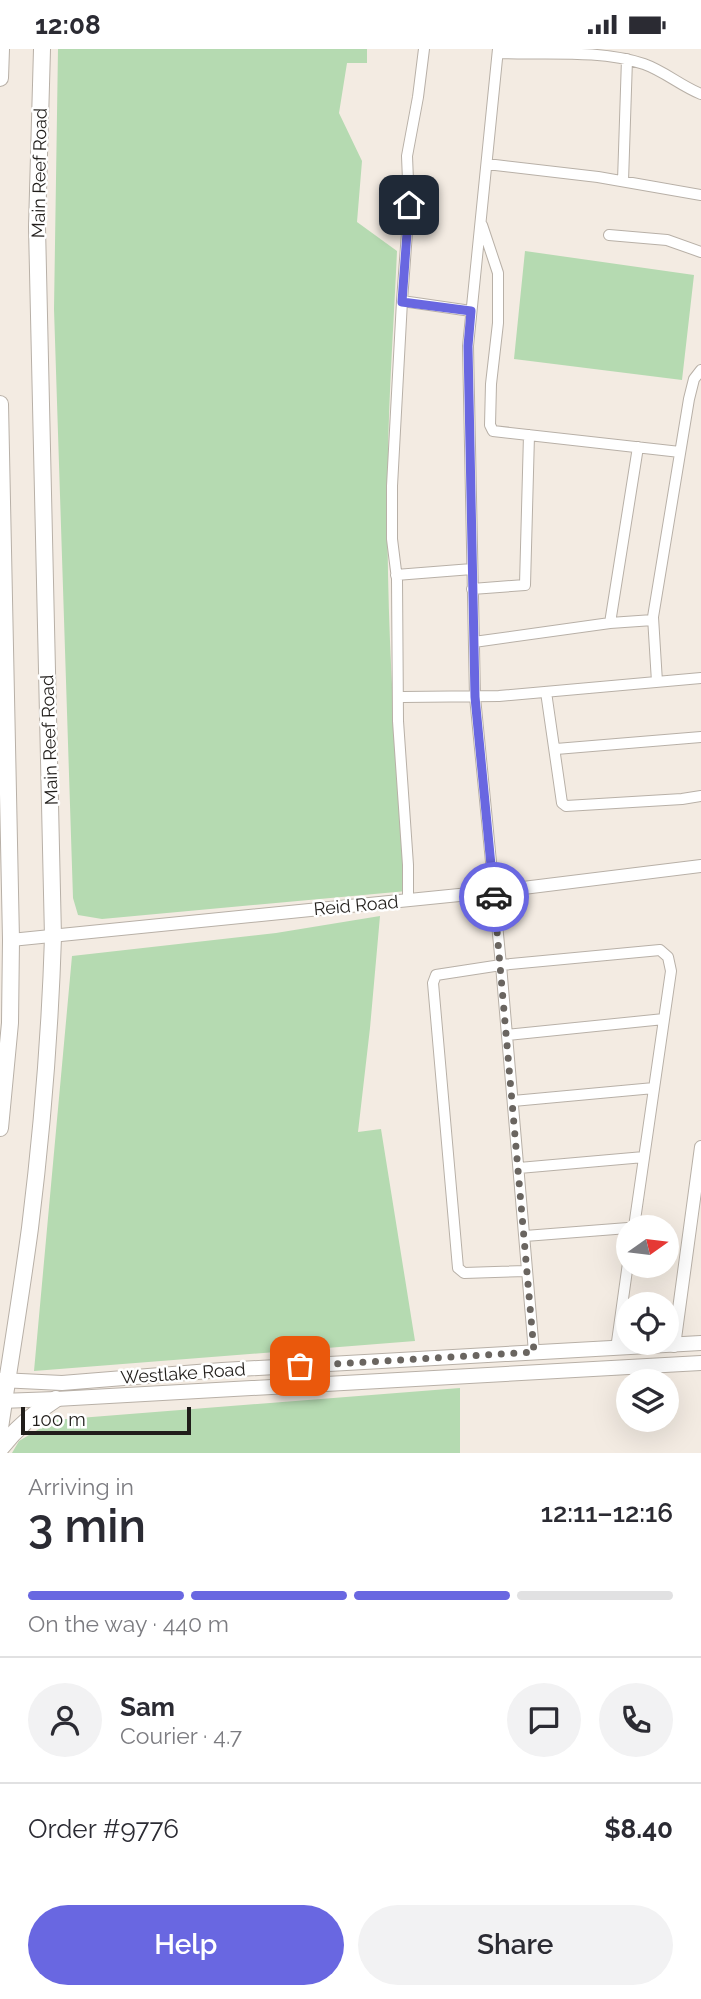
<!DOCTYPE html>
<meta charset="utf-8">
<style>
:root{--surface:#fff;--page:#f2f2f3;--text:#2b2b33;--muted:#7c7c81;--line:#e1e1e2;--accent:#6967e1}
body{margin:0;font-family:Raleway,sans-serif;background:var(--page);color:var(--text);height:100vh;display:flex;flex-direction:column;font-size:26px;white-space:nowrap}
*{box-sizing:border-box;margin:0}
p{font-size:23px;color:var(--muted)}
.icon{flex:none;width:38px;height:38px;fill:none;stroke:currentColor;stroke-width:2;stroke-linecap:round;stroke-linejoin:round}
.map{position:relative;height:1404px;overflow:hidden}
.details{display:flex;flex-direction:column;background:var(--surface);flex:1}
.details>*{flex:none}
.needle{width:46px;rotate:76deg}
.controls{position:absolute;left:616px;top:1166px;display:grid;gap:14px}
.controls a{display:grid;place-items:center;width:63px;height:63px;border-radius:50%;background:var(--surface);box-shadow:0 7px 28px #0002;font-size:35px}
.scale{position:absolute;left:21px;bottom:18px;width:170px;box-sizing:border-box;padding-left:7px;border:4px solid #201d1a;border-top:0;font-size:19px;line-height:24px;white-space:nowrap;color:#201d1a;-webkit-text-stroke:5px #fff;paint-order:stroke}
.pin{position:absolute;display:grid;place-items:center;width:60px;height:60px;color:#fff;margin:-30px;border-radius:14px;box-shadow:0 4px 10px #0006}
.courier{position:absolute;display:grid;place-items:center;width:70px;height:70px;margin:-35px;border:5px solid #6967e1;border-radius:50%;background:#fff;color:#222;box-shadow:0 2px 9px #0007}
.summary em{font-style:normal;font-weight:600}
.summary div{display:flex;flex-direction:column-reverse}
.summary{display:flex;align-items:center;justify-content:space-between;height:119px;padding:0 28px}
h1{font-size:46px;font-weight:600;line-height:52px}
.bar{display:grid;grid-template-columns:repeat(4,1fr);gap:10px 7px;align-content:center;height:84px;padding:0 28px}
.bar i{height:9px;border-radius:5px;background:var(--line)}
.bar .selected{background:var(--accent)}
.bar p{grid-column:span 4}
.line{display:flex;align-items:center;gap:18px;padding:0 28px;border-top:2px solid var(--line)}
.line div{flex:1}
.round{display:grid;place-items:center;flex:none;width:74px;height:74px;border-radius:37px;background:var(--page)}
.action{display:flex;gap:14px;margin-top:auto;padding:14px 28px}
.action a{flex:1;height:80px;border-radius:42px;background:var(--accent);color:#fff;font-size:28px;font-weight:600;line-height:80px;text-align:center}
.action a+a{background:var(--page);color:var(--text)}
.status{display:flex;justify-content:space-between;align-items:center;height:49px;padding:0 35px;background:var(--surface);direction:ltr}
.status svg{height:19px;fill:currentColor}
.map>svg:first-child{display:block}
.green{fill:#b5dab1}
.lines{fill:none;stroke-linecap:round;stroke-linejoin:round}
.minor-casing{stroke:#b8b0a7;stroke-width:12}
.tertiary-casing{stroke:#b8b0a7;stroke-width:14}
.secondary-casing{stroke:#b8b0a7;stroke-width:16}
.primary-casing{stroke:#b8b0a7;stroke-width:18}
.minor{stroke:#fff;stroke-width:10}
.tertiary{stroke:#fff;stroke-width:12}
.secondary{stroke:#fff;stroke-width:14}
.primary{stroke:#fff;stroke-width:16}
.done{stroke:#6a6560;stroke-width:7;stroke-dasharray:0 12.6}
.route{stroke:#6967e1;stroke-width:9}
.labels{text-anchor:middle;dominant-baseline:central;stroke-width:5;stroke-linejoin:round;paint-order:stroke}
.street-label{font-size:18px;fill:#201d1a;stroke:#fff}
</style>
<div class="status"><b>12:08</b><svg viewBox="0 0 49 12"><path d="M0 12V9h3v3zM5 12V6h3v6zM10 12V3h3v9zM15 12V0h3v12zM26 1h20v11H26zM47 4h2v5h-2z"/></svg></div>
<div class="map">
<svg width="701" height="1404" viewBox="0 0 701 1404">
<rect width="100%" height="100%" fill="#f3ebe2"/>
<path class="green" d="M58,0h309v14h-20l-8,50 23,48 -5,61 40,29c-3,69 -8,138 -9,206 -3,145 6,290 19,434l-305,28 -24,-4 -5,-17 -19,-589z
M525,202l169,24 -12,105 -168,-21z
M380,867l-10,112 -12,104 23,-3 34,212 -381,30 38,-415 204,-23z
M460,1339v65h-448l7,-12 35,-21z"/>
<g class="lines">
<defs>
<path id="minor" d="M498,0l-30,297 7,351 26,268 159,-15 8,7 3,14 -37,256
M498,4c47,2 100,-4 146,11 20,7 37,22 57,30
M487,115l111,13 103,18
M623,132l4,-122
M482,176l16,48v50l-7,61 -1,41 3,6 187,21
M609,186l58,5 34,12
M402,252l69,10
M396,526l76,-6
M472,540l53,-4 4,-150
M610,574l28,-176
M474,593l136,-19 43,-3
M657,633l-4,-65 36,-218 5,-20 7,-9
M546,643l16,111 4,3 116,-7 19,-3
M403,648l96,-1 202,-18
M556,700l145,-12
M408,851v-35l-10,-144 -1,-142 -5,-40v-53l10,-185 7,-96 -2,-49 11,-59 6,-48
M507,986l157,-16
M513,1052l141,-13
M519,1119l125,-11
M525,1187l103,-8
M527,1222l-63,2 -6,-5 -25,-285 3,-8 65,-10 33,387
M616,1300l12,-86"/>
<path id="tertiary" d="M11,891l488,-49 202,-25
M674,1297l27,-199"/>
<path id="secondary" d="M0,1331l62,3 160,-13 479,-27
M0,1352l56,-2 645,-36"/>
<path id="primary" d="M0,29l1,-29
M0,355l11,536 -1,83 -10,105
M0,1379c10,-67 21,-133 30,-200 12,-97 20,-194 23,-291l-16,-710 5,-178
M0,1400c16,-21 34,-36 56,-50"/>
</defs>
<use href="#minor" class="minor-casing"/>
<use href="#tertiary" class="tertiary-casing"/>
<use href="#secondary" class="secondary-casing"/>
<use href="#primary" class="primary-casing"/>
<use href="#minor" class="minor"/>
<use href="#tertiary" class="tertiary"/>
<use href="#secondary" class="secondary"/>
<use href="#primary" class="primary"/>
</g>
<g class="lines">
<path class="done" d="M300,1317l234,-14 -40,-455"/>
<path class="route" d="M409,156l-7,97 69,9 -3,35 7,351 19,200"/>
</g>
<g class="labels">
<g class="street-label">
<text transform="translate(39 124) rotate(-89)">Main Reef Road</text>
<text transform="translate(49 691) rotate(-92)">Main Reef Road</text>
<text transform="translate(356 856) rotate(-5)">Reid Road</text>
<text transform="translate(183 1324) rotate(-4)">Westlake Road</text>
</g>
</g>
</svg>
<div class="controls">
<a><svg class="needle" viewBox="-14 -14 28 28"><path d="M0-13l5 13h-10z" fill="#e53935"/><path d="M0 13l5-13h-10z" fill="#7c7c81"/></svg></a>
<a><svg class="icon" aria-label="locate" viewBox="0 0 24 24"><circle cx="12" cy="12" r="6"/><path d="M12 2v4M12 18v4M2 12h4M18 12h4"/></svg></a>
<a><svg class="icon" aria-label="layers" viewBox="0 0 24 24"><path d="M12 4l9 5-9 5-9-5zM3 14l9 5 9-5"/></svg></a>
</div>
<div class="scale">100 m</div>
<div class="pin" style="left:300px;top:1317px;background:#ea580c"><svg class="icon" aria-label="bag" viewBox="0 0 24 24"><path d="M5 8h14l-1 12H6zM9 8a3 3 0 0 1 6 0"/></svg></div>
<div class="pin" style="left:409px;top:156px;background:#1f2937"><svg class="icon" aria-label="home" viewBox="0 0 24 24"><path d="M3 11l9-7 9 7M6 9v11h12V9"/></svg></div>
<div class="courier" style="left:494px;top:848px"><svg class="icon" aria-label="car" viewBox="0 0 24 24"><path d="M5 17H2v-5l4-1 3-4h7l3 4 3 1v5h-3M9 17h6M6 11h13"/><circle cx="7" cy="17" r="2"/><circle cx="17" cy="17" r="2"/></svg></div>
</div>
<section class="details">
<div class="summary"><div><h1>3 min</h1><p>Arriving in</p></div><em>12:11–12:16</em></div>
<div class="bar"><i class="selected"></i><i class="selected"></i><i class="selected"></i><i></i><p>On the way · 440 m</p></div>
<div class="line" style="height:126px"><a class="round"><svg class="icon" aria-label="person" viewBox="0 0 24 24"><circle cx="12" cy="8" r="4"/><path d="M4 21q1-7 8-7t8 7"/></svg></a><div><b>Sam</b><p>Courier · 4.7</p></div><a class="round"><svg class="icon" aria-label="chat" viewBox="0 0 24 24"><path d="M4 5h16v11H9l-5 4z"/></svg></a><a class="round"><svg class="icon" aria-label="phone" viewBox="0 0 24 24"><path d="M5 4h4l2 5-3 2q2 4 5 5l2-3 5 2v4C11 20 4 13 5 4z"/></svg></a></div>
<div class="line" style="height:91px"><div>Order #9776</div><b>$8.40</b></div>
<div class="action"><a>Help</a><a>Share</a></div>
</section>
